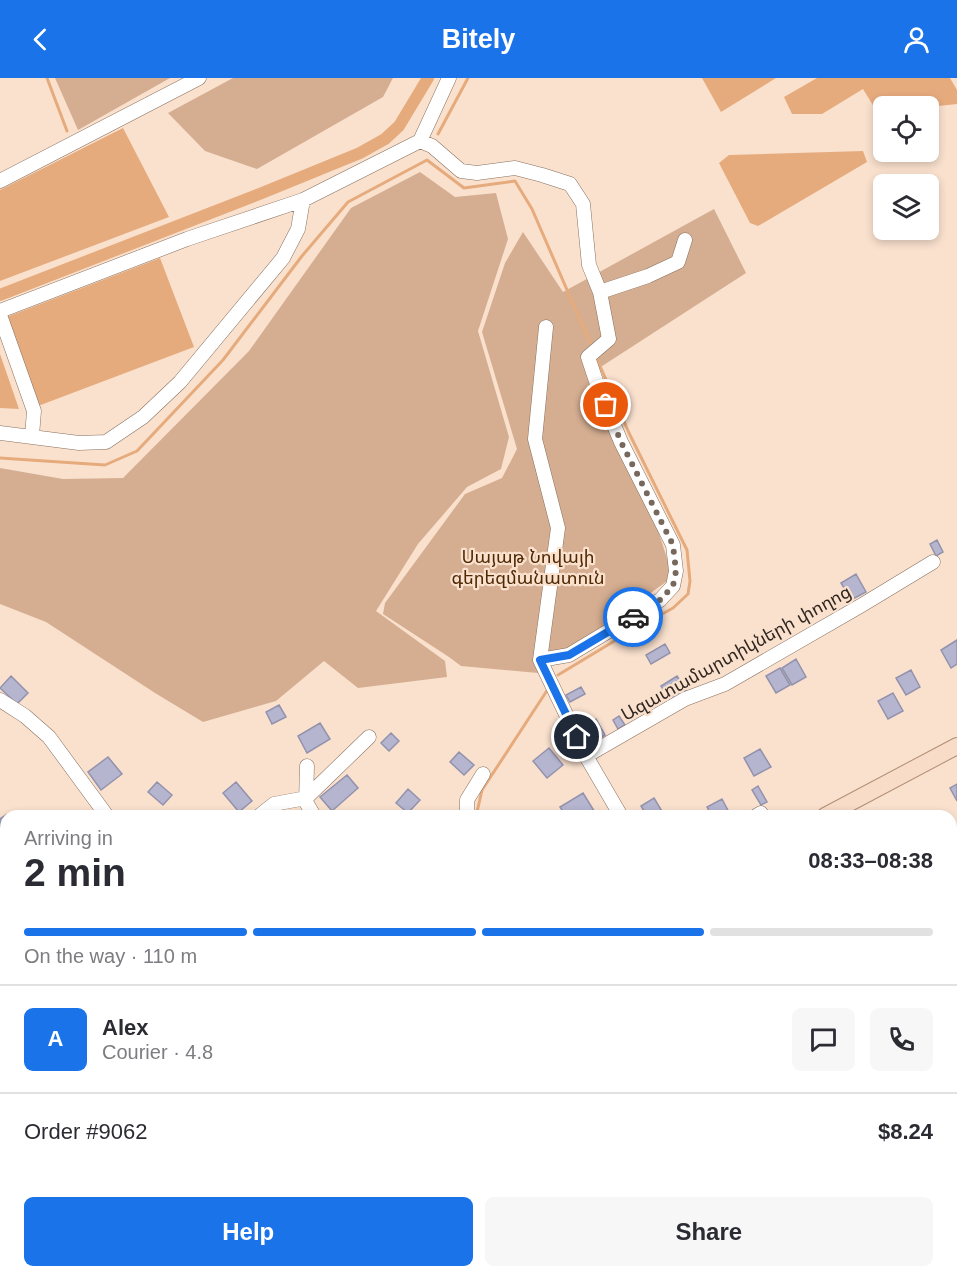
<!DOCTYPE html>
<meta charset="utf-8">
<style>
:root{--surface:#fff;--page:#f7f7f7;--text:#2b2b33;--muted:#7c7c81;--line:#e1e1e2;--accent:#1a73e8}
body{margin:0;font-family:Arial,"Noto Sans Armenian",sans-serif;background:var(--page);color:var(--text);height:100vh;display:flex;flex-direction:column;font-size:22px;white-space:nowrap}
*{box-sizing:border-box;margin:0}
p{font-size:20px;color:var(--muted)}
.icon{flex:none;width:33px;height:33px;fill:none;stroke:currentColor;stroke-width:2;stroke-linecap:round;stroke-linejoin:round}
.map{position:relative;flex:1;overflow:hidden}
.drawer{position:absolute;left:0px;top:732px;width:957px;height:468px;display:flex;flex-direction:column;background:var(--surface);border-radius:18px 18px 0 0;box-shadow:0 3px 9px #0003}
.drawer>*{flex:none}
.fabs{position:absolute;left:873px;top:18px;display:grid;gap:12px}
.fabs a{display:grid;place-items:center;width:66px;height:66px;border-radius:9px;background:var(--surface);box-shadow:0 3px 9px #0003;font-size:30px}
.pin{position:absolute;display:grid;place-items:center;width:51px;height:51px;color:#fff;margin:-26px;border:3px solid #fff;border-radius:50%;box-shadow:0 2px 6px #0007}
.courier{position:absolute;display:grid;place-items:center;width:60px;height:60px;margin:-30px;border:4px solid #1a73e8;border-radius:50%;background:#fff;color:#222;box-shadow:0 2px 8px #0007}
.summary em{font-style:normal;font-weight:700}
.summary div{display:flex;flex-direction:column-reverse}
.summary{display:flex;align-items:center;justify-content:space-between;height:102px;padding:0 24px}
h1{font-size:39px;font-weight:700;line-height:45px}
.bar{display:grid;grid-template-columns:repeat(4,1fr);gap:9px 6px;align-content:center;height:72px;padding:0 24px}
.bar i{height:8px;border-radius:4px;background:var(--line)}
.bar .selected{background:var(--accent)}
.bar p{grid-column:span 4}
.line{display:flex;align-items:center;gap:15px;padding:0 24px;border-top:2px solid var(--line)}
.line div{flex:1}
.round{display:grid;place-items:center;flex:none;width:63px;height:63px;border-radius:9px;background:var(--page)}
.primary-button{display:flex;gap:12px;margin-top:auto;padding:12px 24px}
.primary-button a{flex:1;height:69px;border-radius:9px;background:var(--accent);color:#fff;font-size:24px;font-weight:700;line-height:69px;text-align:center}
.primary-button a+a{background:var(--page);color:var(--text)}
header{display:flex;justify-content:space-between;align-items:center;height:78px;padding:0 24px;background:var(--accent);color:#fff;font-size:27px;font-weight:700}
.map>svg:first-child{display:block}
.green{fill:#d5ae91}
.water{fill:#e6ab7d}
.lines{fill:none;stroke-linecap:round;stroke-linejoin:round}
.stream{stroke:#e6ab7d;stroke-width:3}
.canal{stroke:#e6ab7d;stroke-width:12}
.building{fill:#b5b5d0;stroke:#9392ac;stroke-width:1.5}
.minor-casing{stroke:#87705f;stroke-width:15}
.major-casing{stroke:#af8e74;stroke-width:18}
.minor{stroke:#fff;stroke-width:14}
.major{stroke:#f8dcc7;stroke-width:16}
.done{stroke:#77685d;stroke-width:6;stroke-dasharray:0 10.8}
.route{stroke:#1a73e8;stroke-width:8}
.labels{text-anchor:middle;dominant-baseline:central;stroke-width:4.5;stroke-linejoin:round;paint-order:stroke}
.park-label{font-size:18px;fill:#4f2904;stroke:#fae1ce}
.street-label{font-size:18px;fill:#312720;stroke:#fae1ce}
</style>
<header><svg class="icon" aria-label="back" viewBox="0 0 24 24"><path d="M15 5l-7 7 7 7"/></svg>Bitely<svg class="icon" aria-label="person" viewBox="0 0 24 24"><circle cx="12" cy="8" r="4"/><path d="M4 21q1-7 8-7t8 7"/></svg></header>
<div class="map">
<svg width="957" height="1200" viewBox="0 0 957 1200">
<rect width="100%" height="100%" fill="#fae1ce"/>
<path class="green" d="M55,0h115l-92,52z
M233,0h160l-10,19 -126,72 -52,-18 -37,-38z
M420,94l35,25 41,-4 12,46 -30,92 31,106 -8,32 -34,18 -49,57 -42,67 69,50 2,16 -89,11 -34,-27 -48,40 -73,21 -48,-29 -109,-71 -46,-18v-136l63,11 60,-1 126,-127 102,-143z
M714,131l32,64 -150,97 59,151 18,56 -135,96 -77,-7 -12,-9 -66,-43 2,-11 80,-109 37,-16 15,-29 -35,-117 23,-69 18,-31 40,60z
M71,1194h34l5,6h-44l-1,-1z"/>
<path class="water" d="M702,0h74l-55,34z
M817,0h133l7,12v14l-28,3 -45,-1 -1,5 -6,1 -14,-23 -41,25h-30l-8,-17z
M123,50l46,89 -169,64v-91z
M863,73l4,11 -109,64 -8,-3 -31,-60 10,-8z
M160,180l34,89 -156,59 -34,-88z
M0,276l19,55 -19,-1z"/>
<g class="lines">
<path class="stream" d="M47,0l20,53
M438,56l30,-56
M0,380l105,7 32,-14 86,-91 79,-104 46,-54 79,-42 37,28 51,-7 17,28 58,134
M558,597l68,-41 47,-26 15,-14 2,-13 -3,-31 -58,-117 -32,-74
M479,738l-2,-4 5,-22 66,-101
M775,1194l5,6"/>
<path class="canal" d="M0,217l262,-102 98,-40 25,-14 14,-13 29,-48"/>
</g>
<path class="building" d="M937,462l6,12 -7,4 -6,-12z
M856,496l10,18 -15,8 -10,-17z
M957,562v24l-6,4 -10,-18z
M665,566l5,9 -19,11 -5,-9z
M796,581l10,18 -14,8 -10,-17z
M780,590l10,17 -14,8 -10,-17z
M911,592l9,17 -14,8 -10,-17z
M11,598l17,17 -11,11 -17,-16z
M677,598l10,16 -16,10 -10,-16z
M581,609l4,7 -15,8 -4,-7z
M893,615l10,18 -15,8 -10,-18z
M279,627l7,12 -14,7 -6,-12z
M619,638l6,9 -7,4 -5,-9z
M596,641l9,16 -13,8 -10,-16z
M320,645l10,16 -23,14 -9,-17z
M391,655l8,8 -10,10 -8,-8z
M549,670l14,17 -16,13 -14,-17z
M760,671l11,18 -17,9 -10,-18z
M459,674l15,13 -10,10 -14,-13z
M108,679l14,17 -21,16 -13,-18z
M347,697l11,13 -26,23 -12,-14z
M157,704l15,13 -9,10 -15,-13z
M236,704l16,19 -13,11 -16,-19z
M957,706v17l-7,-13z
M758,708l9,16 -6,3 -9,-15z
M408,711l12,11 -12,13 -12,-10z
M583,715l13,21 -4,2h-26l-6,-9z
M654,720l9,15 -6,3h-10l-6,-10z
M722,721l9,17h-19l-5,-9z
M6,737v19l-3,2 -3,-3v-14z
M6,791v21l-6,-8v-8z
M6,1022v19l-6,-11v-5z
M957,1053v17l-6,-8v-5z
M4,1092l2,1v25l-6,-6v-16z
M715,1194h4l4,6h-17z
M925,1194h15l3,6h-24l-1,-2z"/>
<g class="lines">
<defs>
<path id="minor" d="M420,63l12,5 29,25 16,2 38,-5 27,7 28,9 13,20 6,61 11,27 9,47 -21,18 10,30 23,55 52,103 3,26 -3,15 -13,14 -91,55 -29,5
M0,103l199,-103
M600,214l48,-16 30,-14 7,-22
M0,233l187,-72 116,-39 117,-59 29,-63
M0,237l34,96 -2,25
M0,355l79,10 27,-1 37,-25 37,-35 103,-124 15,-29 5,-29
M540,582l18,-132 -23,-89 11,-112
M540,582l46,96 35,60
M0,622l25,16 24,21 58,79
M586,678l99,-57 40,-15 137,-79 71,-43
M307,688l-1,36 8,14
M259,738l15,-12 32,-6 63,-61
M467,738v-16l16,-26
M756,738l5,-3
M0,773l6,7
M951,795l6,-3
M951,1013l6,8
M0,1064l6,6
M115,1194l5,6
M346,1194l5,6
M480,1194l5,6
M756,1194l5,6
M887,1194l4,6"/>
<path id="major" d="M825,738l132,-70
M0,1199l9,-5"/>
</defs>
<use href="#minor" class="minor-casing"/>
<use href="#major" class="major-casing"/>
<use href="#minor" class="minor"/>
<use href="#major" class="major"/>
</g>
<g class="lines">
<path class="done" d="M606,327l15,37 52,103 3,26 -3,15 -13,14 -27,17"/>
<path class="route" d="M577,659l-37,-77 29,-5 64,-38"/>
</g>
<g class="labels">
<g class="park-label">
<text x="528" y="479">Սայաթ Նովայի<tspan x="528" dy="21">գերեզմանատուն</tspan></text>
</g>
<g class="street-label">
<text transform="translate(736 575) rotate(-29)">Ազատամարտիկների փողոց</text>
</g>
</g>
</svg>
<div class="fabs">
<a><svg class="icon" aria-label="locate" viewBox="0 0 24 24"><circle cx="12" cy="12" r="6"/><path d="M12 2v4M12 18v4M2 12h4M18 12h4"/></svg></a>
<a><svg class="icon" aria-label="layers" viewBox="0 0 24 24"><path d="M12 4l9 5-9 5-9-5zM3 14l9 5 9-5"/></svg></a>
</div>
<div class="pin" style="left:606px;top:327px;background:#ea580c"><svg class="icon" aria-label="bag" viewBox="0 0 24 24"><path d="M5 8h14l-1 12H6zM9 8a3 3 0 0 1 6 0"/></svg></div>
<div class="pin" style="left:577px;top:659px;background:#1f2937"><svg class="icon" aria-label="home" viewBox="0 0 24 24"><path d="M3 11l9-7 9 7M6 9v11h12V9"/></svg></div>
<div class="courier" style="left:633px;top:539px"><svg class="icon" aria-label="car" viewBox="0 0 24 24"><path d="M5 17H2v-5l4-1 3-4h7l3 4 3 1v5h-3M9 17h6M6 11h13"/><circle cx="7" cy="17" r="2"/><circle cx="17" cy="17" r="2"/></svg></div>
<section class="drawer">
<div class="summary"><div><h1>2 min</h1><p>Arriving in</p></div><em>08:33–08:38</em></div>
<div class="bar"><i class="selected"></i><i class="selected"></i><i class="selected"></i><i></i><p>On the way · 110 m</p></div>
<div class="line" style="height:108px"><b class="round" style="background:var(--accent);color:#fff">A</b><div><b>Alex</b><p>Courier · 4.8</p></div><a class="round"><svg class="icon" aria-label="chat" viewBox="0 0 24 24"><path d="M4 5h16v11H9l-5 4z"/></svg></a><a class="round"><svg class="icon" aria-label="phone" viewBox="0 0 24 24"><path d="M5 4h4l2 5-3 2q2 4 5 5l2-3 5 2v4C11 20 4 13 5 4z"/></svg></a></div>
<div class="line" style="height:78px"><div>Order #9062</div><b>$8.24</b></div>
<div class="primary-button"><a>Help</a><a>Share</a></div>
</section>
</div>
